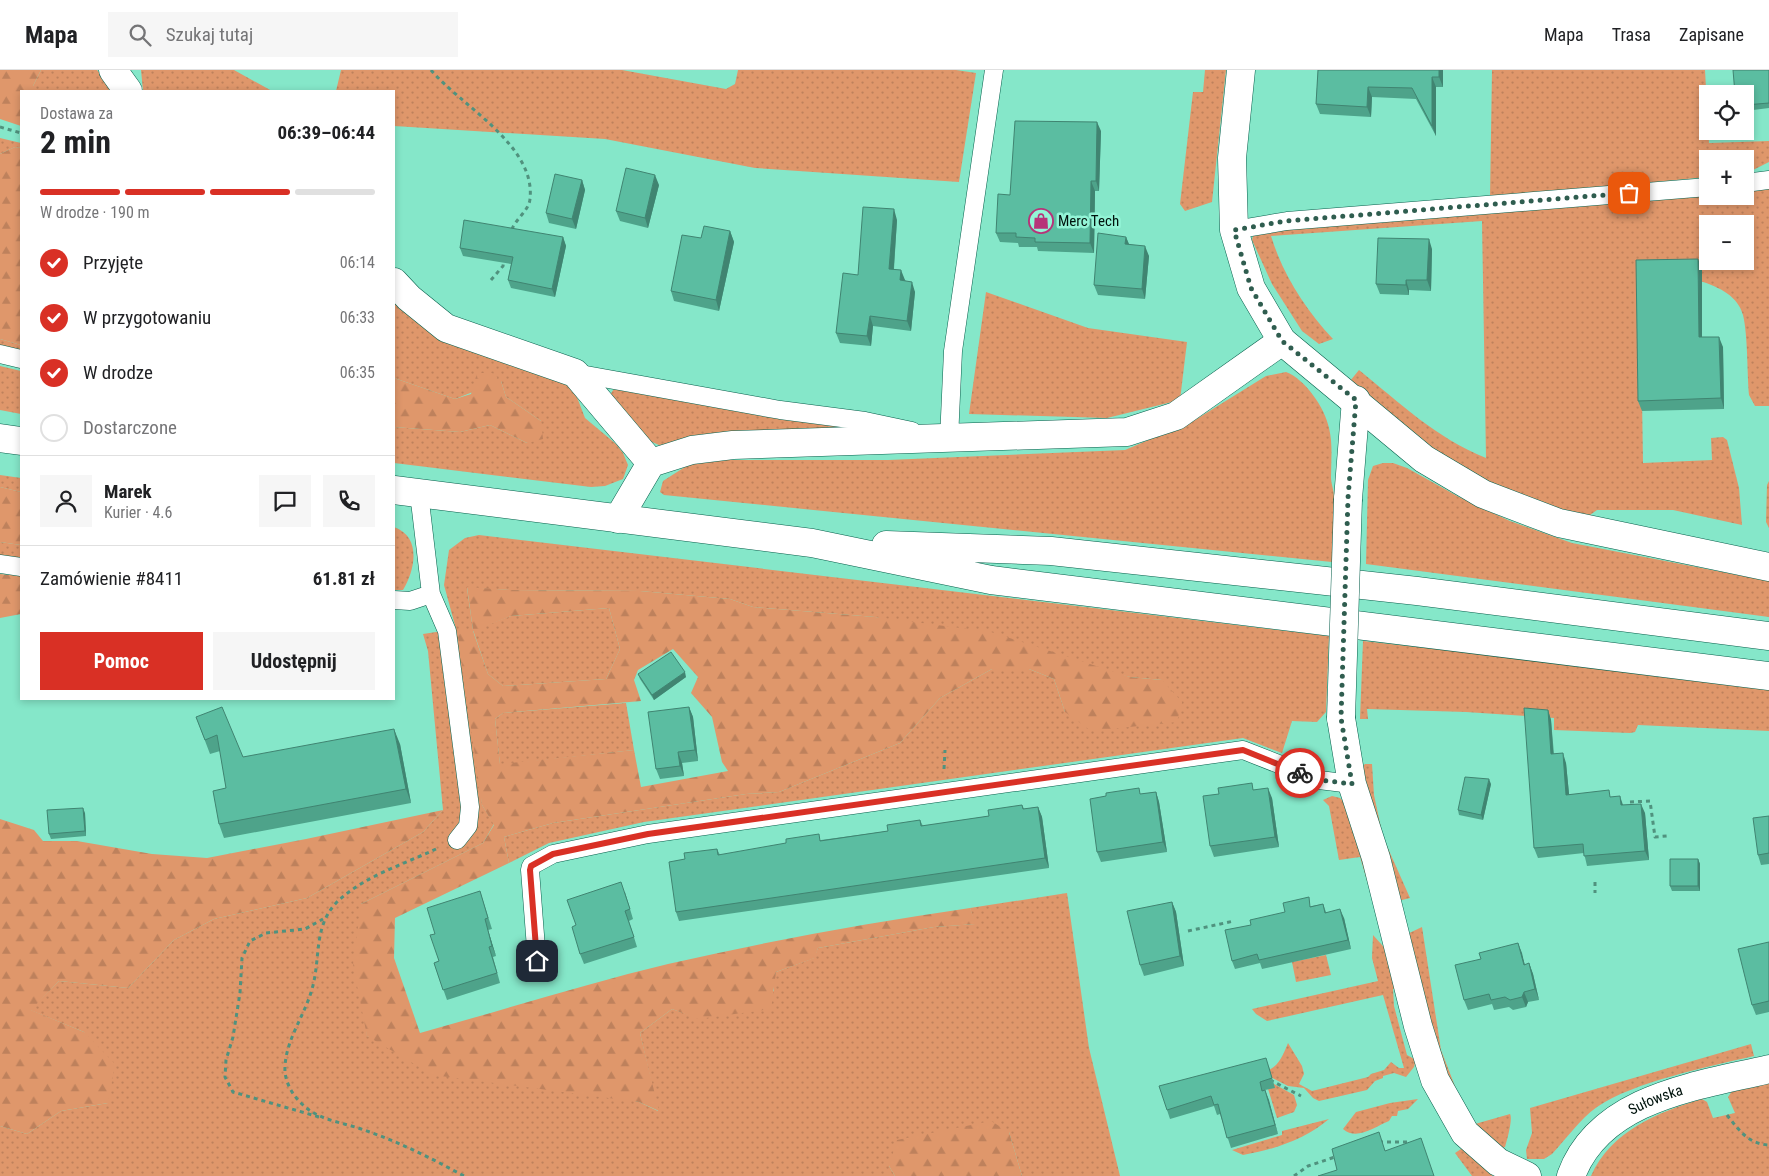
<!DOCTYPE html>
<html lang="pl">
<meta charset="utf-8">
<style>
:root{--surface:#fff;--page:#f6f6f6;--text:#202124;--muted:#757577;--line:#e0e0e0;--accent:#d93025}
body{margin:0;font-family:"Roboto Condensed",sans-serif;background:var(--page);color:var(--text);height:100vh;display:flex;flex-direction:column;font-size:19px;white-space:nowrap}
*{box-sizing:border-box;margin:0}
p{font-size:16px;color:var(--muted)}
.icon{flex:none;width:28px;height:28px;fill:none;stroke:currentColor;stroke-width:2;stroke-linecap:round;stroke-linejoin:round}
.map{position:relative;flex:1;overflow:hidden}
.details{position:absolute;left:20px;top:20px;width:375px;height:610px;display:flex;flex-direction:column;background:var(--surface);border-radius:0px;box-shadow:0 2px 8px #0003}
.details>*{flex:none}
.fabs{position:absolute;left:1699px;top:15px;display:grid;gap:10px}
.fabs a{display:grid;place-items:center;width:55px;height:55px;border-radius:0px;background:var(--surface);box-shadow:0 2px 8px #0003;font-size:25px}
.pin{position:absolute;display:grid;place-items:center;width:42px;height:42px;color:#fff;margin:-21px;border-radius:10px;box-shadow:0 2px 8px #0006}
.courier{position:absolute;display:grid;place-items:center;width:50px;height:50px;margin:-25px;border:4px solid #d93025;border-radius:50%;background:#fff;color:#222;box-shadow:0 1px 6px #0007}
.overview em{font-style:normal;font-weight:700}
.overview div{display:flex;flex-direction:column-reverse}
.overview{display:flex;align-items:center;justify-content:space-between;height:85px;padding:0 20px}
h1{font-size:32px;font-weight:700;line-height:38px}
.bar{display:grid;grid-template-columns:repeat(4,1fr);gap:8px 5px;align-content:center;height:60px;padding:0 20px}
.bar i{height:6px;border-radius:4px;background:var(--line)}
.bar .active{background:var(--accent)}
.bar p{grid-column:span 4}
.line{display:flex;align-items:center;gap:12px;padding:0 20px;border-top:1px solid var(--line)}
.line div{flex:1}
.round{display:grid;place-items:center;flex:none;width:52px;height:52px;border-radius:0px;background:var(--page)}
ol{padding:0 20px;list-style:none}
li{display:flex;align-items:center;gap:15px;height:55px}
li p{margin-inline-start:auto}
li .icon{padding:5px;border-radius:50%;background:var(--accent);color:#fff;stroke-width:4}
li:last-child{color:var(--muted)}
li i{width:28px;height:28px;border:2px solid var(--line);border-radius:50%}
.button{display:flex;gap:10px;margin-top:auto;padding:10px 20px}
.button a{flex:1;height:58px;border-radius:0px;background:var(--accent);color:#fff;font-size:20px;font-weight:700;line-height:58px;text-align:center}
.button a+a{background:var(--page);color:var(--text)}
header{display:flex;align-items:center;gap:30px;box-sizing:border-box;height:70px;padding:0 25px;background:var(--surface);border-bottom:1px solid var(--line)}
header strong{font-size:24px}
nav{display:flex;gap:28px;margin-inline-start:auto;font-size:18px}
.search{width:350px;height:45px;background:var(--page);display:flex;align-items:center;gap:12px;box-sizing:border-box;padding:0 18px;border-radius:0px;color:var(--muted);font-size:19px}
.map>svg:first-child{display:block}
.grass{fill:url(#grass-dots);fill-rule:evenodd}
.forest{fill:url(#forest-firs);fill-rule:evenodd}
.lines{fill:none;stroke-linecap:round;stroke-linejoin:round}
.lane-casing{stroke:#065f4b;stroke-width:19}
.street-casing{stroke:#065f4b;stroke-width:29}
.secondary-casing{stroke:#065f4b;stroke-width:29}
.primary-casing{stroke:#065f4b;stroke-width:29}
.path{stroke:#50927e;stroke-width:3;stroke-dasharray:4 4;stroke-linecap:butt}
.lane{stroke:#fff;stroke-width:18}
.street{stroke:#fff;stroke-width:28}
.secondary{stroke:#fff;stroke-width:28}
.primary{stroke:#fff;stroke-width:28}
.secondary-bridge-casing{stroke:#065f4b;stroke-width:29;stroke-linecap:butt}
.secondary-bridge{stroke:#fff;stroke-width:28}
.wall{fill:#4ea38a}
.shaded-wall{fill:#408471}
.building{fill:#5bbda1;stroke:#408471}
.done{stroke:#2f5d4f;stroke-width:5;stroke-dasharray:0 9}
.route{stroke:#d93025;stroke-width:6}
.labels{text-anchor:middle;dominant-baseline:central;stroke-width:5;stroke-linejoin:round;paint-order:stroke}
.poi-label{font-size:15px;fill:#01130d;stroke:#93f4d6;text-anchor:start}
.street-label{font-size:15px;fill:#01130d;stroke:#93f4d6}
</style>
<header>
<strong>Mapa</strong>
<div class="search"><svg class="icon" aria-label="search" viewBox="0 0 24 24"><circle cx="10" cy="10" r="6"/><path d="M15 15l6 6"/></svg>Szukaj tutaj</div>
<nav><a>Mapa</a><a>Trasa</a><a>Zapisane</a></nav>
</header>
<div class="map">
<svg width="1769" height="1106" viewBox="0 0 1769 1106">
<defs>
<pattern id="grass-dots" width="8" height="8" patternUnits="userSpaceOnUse" patternTransform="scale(1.25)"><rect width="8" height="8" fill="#df976b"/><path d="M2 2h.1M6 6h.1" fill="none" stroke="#be815c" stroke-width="1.8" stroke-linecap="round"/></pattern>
<pattern id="forest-firs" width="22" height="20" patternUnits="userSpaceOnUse" patternTransform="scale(1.25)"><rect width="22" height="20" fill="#df976b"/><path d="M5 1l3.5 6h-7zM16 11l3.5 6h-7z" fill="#be815c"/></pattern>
</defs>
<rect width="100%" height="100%" fill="#85e7c9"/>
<path class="grass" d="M41,0h56l17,21h-81v-5z
M141,0h93l38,21h-129z
M341,0h281l104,19 9,-5 3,-14h218l20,3 -17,109 -204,-14 -150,-29 -211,-13v-35h-58z
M1205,0h21l-14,132 -27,9 -5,-7 13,-112h10z
M1492,0h213l4,73 60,-2v21l-24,12v-15h-37l-1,18 -217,21z
M0,68l21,5v5l-6,-1 -15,7z
M1769,116v220h-14l-6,-11c-2,-22 -1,-59 -6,-80 -9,-36 -73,-40 -103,-45l3,193 69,-3 -1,-22 12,-1 4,3 12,48 3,37 -69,-15h-76l-7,5c-89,-10 -175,-75 -240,-134l9,-11c41,33 77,68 127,88l-4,-237 -211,15c12,39 34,73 62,103l-14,5 -17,-13 -30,-47 -20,-44 2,-9 453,-38 1,3h37v-8zM1708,154h37v37h-37z
M986,222l102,36 99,14 -7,58 -73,18 -138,-4z
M394,228l39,37 43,18 55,15 25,10 13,8 6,6 10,26 31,26 7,9 5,12 -5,14 -18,7 -14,1 -197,-24v-36l66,5 30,-7 37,18 14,-22 -35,-24 -5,-16 -46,18 -61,-21z
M0,269l21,6v8l-21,-5z
M0,296l21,5v43l-21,-4z
M1286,302c19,7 39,36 43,56 4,17 2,33 2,50 0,6 3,12 3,19 2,21 -1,44 -2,65l-668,-67 -4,-3 3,-11 25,-16 32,-5h168l237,-10 70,-30 71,-44z
M614,319l55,6 192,32 -202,18 -23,-10 -29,-36z
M1383,393h10l14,5 52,29 51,24 62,22 197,38v36l-403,-53 2,-84 5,-14z
M0,405l21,3v14l-21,-5z
M1769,411v47l-3,-6 1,-37z
M394,457c28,10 21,43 9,63h-9z
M479,465l850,101 -3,76 -9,10 -25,-1 -10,32 -39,-15 -599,84 -95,21 -40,20 -5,-26 49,-14 193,-29 33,-2 121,-49 40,-45 52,-29h37l25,10 11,33 97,-32 -32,-3 -255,-60 -122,-10 -23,-8 -90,-8 -130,-1 -43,-2 6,42 38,-14 98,-8 11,41 -14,30 -103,7 -15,-12 -15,-44 9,175 12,19 -11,19 -122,61 6,132 272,66 19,9 -18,-78 32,-24 26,9 76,-27 -1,-9 3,-10 38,-14 4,-10 116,-21 41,-3 -5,-16 97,-15 22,155 31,128h-98l-13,-44 -120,34 6,10h-895v-50l27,8 34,-23 47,-8 -24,-71 -54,-22 29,-29 69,7 46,-48 40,-21 93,-21 116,-66 20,-22 -15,-159 -5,-17 33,-5 -12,-44 5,-35 16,-12z
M0,472l21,3v16l-21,-3z
M1363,571l406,45v45l-131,-6 -3,7 -5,1 -76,-3v-12l-88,-6 -99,-3 1,10h-8z
M626,633l8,47 -134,15 -5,-46 8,-6z
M1365,694h7l2,31 9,42 27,61 -12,3 -27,-89 -9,-45z
M1332,726l8,2 10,10 25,100 -15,-51 -21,3 -10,-54 -6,-6z
M1422,857l19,123 17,44 17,30 35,-10c3,5 -3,26 -5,33l-6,2 -25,-18 -24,-38 -47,-157z
M1373,865l18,20 8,33 -6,1 1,17 13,49 9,5 -2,7 -8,10 -12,-4 -11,3v2l-8,3 -8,9 -48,11 -6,-3 -9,-10 -16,-2 -27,-14c17,-2 21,-15 27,-29l14,23 2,8 -5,10 13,7 56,-14 3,-3 13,-4 7,-8 8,6h5l-21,-73 -116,26 -11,-7 -4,-5 126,-28 -6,-23z
M1326,885l5,20 -35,7 -4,-20z
M1751,974l3,12c-43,10 -121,26 -157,51 -17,12 -31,32 -45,47l-8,5h-17l-1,-9 6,-17 -2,-25z
M1265,1009l29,16 3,10 -3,7 -17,6z
M1769,1012v94h-178c20,-45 67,-64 111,-77l5,3 6,16 22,-5 -7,-16 4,-6z
M1418,1029l-10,10 -10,2 -1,5h-5l-3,5c-15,6 -32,20 -46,8l13,-17 34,-9z
M1329,1049c-23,20 -56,31 -86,36l-11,-5 50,-15v-4z
M1464,1077l30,26 -2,3h-20l-17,-23z"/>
<path class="forest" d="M0,0h41l-8,16v5h-12v35l-21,-7z
M15,77l6,1v197l-21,-6v-185z
M477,303h15l9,8 5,16 35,24 2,18 -16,4 -37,-18 -30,7 -66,-5v-49l61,21 16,-5z
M0,417l21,5v53l-21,-3z
M0,504l21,2v38l-21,4z
M467,517l43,3 130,1 90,8 23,8 122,10 116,15 139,45 32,3 20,22 -5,20 -86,9 -26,-19 -11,-33 -25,-10h-37l-52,29 -40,45 -121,49 -33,2 -193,29 -49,14 5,26 -114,55 -1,40 26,75c83,-23 165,-49 248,-69 100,-23 200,-41 302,-56l6,16 -42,3 -116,21 -3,10 -39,14 -5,37 -73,10 -26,-10 -32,24 19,78 -20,-9 -206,-27 -66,-39 -14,-71 8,-61 122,-61 11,-18 -12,-20 -25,-176 16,1zM609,538l11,41 -14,30 -103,7 -15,-12 -15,-43 38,-15zM673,579l25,28 -7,16 21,24 10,45 6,9 -87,16 -7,-37 -134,14 -5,-45 8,-6 138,-12 -7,-21 4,-10z
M443,740l-20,22 -116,66 -93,21 -40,21 -46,48 -69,-7 -28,29 53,22 31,32 -7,39 -47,8 -34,23 -27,-8v-307l34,11 9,11h34l75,13 55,4 99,-19z
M991,1051l18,11 13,44h-127l-6,-10 8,-26z"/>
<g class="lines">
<defs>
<path id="lane" d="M1745,113l24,-3
M1234,160l53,-9 421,-34
M0,284l21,5
M575,303l205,37 85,11 47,10
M940,367l9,2 4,-88 41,-281
M419,423l12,101 16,37 23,176 -2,19 -11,14
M0,494l21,3
M394,530l16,1 21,-7
M537,891l-7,-91 1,-4 22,-12 95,-20 595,-84 76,30 33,4"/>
<path id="street" d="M113,0l15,21
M394,212l15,16 37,30 129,45 76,90"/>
<g id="secondary">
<path d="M1241,0l-9,88 2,72 17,58 31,53 142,118 59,35 76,29 210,44"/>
<path d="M1348,429l8,-99"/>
<path d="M618,449l33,-56 41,-13 41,-5 394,-13 49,-16 106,-75"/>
<path d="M1341,648l11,66 24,74 42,168 17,54 30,53 33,29 29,14"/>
<path id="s1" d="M1571,1106c29,-79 127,-90 198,-107"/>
</g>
<path id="primary" d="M0,368l21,3
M394,420l418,53 179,37 778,96
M886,475l165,6 366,40 352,45"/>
</defs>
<use href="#lane" class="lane-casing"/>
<use href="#street" class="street-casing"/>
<use href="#secondary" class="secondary-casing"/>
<use href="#primary" class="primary-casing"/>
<path class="path" d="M431,0c30,36 105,75 99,129 -1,12 -16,21 -19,33
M0,57l21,6
M491,210l12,-14 1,-6
M944,699l1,-19
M1630,732l20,-1 5,36 12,-1
M436,779c-34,16 -74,28 -100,54 -23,25 -15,55 -24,86 -7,26 -26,50 -27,78 -1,13 7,28 17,37 17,17 41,18 62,26 35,12 67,28 100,46
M1595,812v11
M1188,861l46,-10
M1270,1010l31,16
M1727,1045c12,15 21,29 42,30
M319,1047l-86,-25 -8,-15 1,-17 7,-23 7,-44 2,-35 8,-17 16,-8 39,-4 18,-10
M1379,1072h32
M1294,1106l14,-10 30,-10"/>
<use href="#lane" class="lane"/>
<use href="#street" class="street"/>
<use href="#secondary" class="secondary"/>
<use href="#primary" class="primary"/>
<defs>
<path id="secondary-bridge" d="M1341,648l7,-219"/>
</defs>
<use href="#secondary-bridge" class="secondary-bridge-casing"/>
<use href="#secondary-bridge" class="secondary-bridge"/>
</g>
<path class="wall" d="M1318,0h125v17h-7v49l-20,-37 -44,-2 -1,20 -51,-3 -4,-10z
M1769,0v38l-24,3v-17z
M1101,61l-2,60h-4l-1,62 -56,-2 -1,-4h-18l-1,-4 -18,-1 -4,-9 14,-38z
M582,110l3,10 -9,39 -27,-6 -3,-10z
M659,115l-11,43 -28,-7 -4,-10z
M897,150l-3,49 11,11 10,12 -4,39 -38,-5 -2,20 -31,-3 -4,-10 22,-58z
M730,161l4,11 -15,69 -45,-10 -3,-10 30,-53z
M563,167l3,9 -11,51 -44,-9 -3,-8 3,-16 -48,-8 -3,-8z
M1126,167l3,7 20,12 -4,43 -47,-4 -4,-10z
M1432,179l-1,42 -22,-1v5l-29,-1 -4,-10z
M1702,199v68l21,10 1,62 -82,2 -4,-10z
M638,604l48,3 -32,23 -14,-21z
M689,637l4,10 5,44 -16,2 2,13 -24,3 -4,-10z
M1548,640l3,10 3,34 12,9 3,31 43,3 11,8 22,8 4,47 -62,6 -3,-13 -46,5 -4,-10z
M196,647l47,40 157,-13 11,59 -187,35 -5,-14 7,-36 -6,-37 -10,3z
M1491,714l-8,36 -24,-5 -1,-5z
M1254,720l18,8 7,49 -65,10 -4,-11z
M1156,722l3,10 8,50 -66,10 -4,-10 45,-58z
M1022,735l2,4 14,-2 4,10 7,51 -370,53 -3,-9 9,-53 32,-10 3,6 101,-15 67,-9 32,-11 3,6 66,-10z
M85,743l1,23 -35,3 -2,-5z
M1769,746v48l-8,1 -3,-10z
M1698,789l2,5v27h-28l-2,-5z
M480,821l12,38 -4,1 8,26 -3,1 7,26 -53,17 -13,-37 5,-2 -4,-27z
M625,822l8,27 -4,2 8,26 -53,17 -4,-10 -4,-29z
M1172,832l4,10 8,54 -40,10 -4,-11z
M1323,834l3,8 18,6 7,31 -89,20 -2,-6 -25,6 -3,-8 19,-36 61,-19z
M1769,872v70l-13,3 -4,-10z
M1518,873l7,22 4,-2 4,11 6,26 -11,2 -2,5 -13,3 -4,-3 -15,3 -2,-6 -24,6 -4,-10 17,-41z
M1269,997l6,21 -10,2 13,44 -47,14 -11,-34 -3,1 -3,-9 -44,13 -3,-9z"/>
<path class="shaded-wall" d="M1439,0h4v17l-4,-10z
M1432,7l4,10v49l-4,-10z
M1368,17l4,10 -1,20 -4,-10z
M1097,52l4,9 -2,60 -3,-10z
M655,105l4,10 -11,43 -3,-10z
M582,110l3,10 -9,39 -4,-10z
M1091,111l4,10 -1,62 -4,-10z
M894,139l3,11 -4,59 -4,-10z
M730,161l4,11 -15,69 -3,-11z
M563,167l3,9 -11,51 -3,-8z
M1126,167l4,10 -5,-3z
M1429,169l3,10 -1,42 -4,-11z
M1145,176l4,10 -4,43 -3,-10z
M1698,189l4,10v78l-3,-10z
M901,200l4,10 -1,11 -4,-11z
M1406,210l3,10v5l-3,-10z
M912,212l3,10 -4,39 -4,-10z
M870,246l3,10 -2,20 -4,-10z
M1719,267l4,10 1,62 -3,-11z
M685,602l1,5 -32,23 -2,-5z
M689,637l4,10 5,44 -3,-11z
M1548,640l3,10 3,44 -3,-10z
M394,659l6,15 11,59 -5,-14z
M678,682l4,11 2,13 -4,-10z
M1563,683l3,10 4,41 -4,-9z
M1489,709l2,5 -8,36 -2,-5z
M1268,718l4,10 7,49 -4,-10z
M1156,722l3,10 8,50 -4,-10z
M1620,726l3,9h-2z
M1641,734l4,9 4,47 -4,-9z
M1038,737l4,10 7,51 -4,-10z
M83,738l2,5 1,23 -1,-5z
M1698,789l2,5v27l-2,-5z
M1172,832l4,10 8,54 -4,-10z
M1340,839l4,9 7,31 -3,-9z
M485,849l3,11 8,26 -4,-10z
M1518,873l4,10 5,22 -3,-10z
M1529,893l4,11 6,26 -4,-11z
M1524,922l4,10 -2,5 -4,-10z
M1265,1020l4,10 9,34 -3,-9z"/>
<path class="building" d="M1318,0h121v7h-7v49l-20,-38 -44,-1 -1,20 -51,-3z
M1733,0h36v33l-24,2v-11h-10z
M1015,51l82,1 -1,59h-5l-1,62 -55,-1v-4l-19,-1v-4h-20l2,-39 12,1z
M626,98l29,7 -10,43 -29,-7z
M555,104l27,6 -10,39 -26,-6z
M863,137l31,2 -5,60 12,1 -1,10 12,2 -5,39 -37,-5 -3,20 -31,-3 7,-60 15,2z
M464,150l99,17 -11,52 -44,-9 5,-23 -53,-9z
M704,156l26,5 -14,69 -45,-9 11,-56 19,3z
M1098,163l28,4 -1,7 20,2 -3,43 -48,-4z
M1378,168l51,1 -2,41h-21v5l-30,-1z
M1698,189l1,78h20l2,61 -83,3 -2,-141z
M671,582l14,20 -33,23 -14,-21z
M222,637l21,50 151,-28 12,60 -187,35 -6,-33 13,-3 -9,-53 -12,5 -9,-23z
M689,637l6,43 -17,2 2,14 -24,3 -8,-57z
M1524,638l24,2 3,44 12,-1 3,42 43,-5 1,7 10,-1 1,9 20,-1 4,47 -61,5 -1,-12 -49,4z
M1465,707l24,2 -8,36 -23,-5z
M1252,713l1,7 15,-2 7,49 -65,9 -7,-50 16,-2 -1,-6z
M1139,718l1,6 16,-2 7,50 -66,10 -7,-53 16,-3v-3z
M1022,735l1,4 15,-2 7,51 -369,54 -7,-50 16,-3 -1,-6 33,-4 1,6 68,-12v-4l33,-5 1,7 68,-10 -1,-6 33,-5 1,6 68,-10 -1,-6z
M83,738l2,23 -36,3 -2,-24z
M1769,746v37l-11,2 -5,-37z
M1670,789h28v27h-28z
M621,812l9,27 -5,2 9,26 -54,17 -8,-27 4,-2 -9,-25z
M480,821l8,27 -3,1 7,27 -3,1 8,26 -54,17 -9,-27 5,-2 -9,-26 5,-1 -8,-26z
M1309,827l1,10 13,-3 2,9 15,-4 8,31 -89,20 -2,-6 -25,7 -7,-31 26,-5 -1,-5 35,-8 -2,-9z
M1172,832l8,54 -40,9 -13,-54z
M1769,872v59l-17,4 -14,-56z
M1518,873l6,22 5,-2 6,26 -11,3 -2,5 -12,3 -5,-3 -14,3 -2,-6 -25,6 -9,-35 26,-6 -2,-6z
M1266,988l6,20 -12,4 2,9 3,-1 10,35 -48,13 -9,-34 -4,1 -3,-9 -44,14 -8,-24z
M1379,1062l6,19 36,-13 13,38h-116l19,-6 -5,-21z"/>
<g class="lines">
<path class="done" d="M1300,703l20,7 32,4 -11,-66 7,-220 8,-98 -74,-59 -31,-53 -17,-58 52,-9 343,-28"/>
<path class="route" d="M537,891l-7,-91 1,-4 22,-12 95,-20 595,-84 57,23"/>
</g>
<defs>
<symbol id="shop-ring" viewBox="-11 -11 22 22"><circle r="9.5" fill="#93f4d6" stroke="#b73379" stroke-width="1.5"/><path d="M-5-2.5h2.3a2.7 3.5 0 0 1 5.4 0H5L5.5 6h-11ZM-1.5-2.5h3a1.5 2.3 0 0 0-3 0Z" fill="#b73379"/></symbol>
</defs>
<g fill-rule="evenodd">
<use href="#shop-ring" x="1027" y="137" width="28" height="28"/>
</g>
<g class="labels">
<g class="poi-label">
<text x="1058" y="151">Merc Tech</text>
</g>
<g class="street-label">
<text stroke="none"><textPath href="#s1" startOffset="118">Sułowska</textPath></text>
</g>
</g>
</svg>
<div class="fabs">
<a><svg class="icon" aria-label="locate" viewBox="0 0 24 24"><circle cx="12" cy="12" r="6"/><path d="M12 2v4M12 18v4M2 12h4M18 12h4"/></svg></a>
<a>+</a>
<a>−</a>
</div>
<div class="pin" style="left:1629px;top:123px;background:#ea580c"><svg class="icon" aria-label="bag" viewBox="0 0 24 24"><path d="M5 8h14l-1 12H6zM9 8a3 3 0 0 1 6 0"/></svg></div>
<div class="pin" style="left:537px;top:891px;background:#1f2937"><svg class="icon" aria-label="home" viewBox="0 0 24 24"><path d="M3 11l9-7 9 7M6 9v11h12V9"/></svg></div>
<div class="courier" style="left:1300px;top:703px"><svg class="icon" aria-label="bike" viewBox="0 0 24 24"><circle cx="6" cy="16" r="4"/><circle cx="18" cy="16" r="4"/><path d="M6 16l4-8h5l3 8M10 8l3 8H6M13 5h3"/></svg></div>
<section class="details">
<div class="overview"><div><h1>2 min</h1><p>Dostawa za</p></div><em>06:39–06:44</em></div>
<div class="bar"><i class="active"></i><i class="active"></i><i class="active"></i><i></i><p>W drodze · 190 m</p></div>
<ol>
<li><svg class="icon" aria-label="check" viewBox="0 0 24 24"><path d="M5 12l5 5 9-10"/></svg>Przyjęte<p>06:14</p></li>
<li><svg class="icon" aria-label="check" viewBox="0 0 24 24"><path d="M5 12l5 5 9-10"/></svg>W przygotowaniu<p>06:33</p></li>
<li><svg class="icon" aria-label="check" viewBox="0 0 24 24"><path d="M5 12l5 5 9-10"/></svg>W drodze<p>06:35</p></li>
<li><i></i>Dostarczone</li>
</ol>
<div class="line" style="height:90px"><a class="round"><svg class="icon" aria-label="person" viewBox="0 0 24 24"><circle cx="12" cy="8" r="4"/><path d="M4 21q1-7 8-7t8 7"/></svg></a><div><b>Marek</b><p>Kurier · 4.6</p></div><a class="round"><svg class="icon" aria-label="chat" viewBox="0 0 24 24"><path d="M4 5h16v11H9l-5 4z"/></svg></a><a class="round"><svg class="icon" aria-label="phone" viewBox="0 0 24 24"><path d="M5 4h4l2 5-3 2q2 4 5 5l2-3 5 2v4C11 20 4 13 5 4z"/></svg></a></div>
<div class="line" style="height:65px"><div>Zamówienie #8411</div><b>61.81 zł</b></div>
<div class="button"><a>Pomoc</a><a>Udostępnij</a></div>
</section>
</div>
